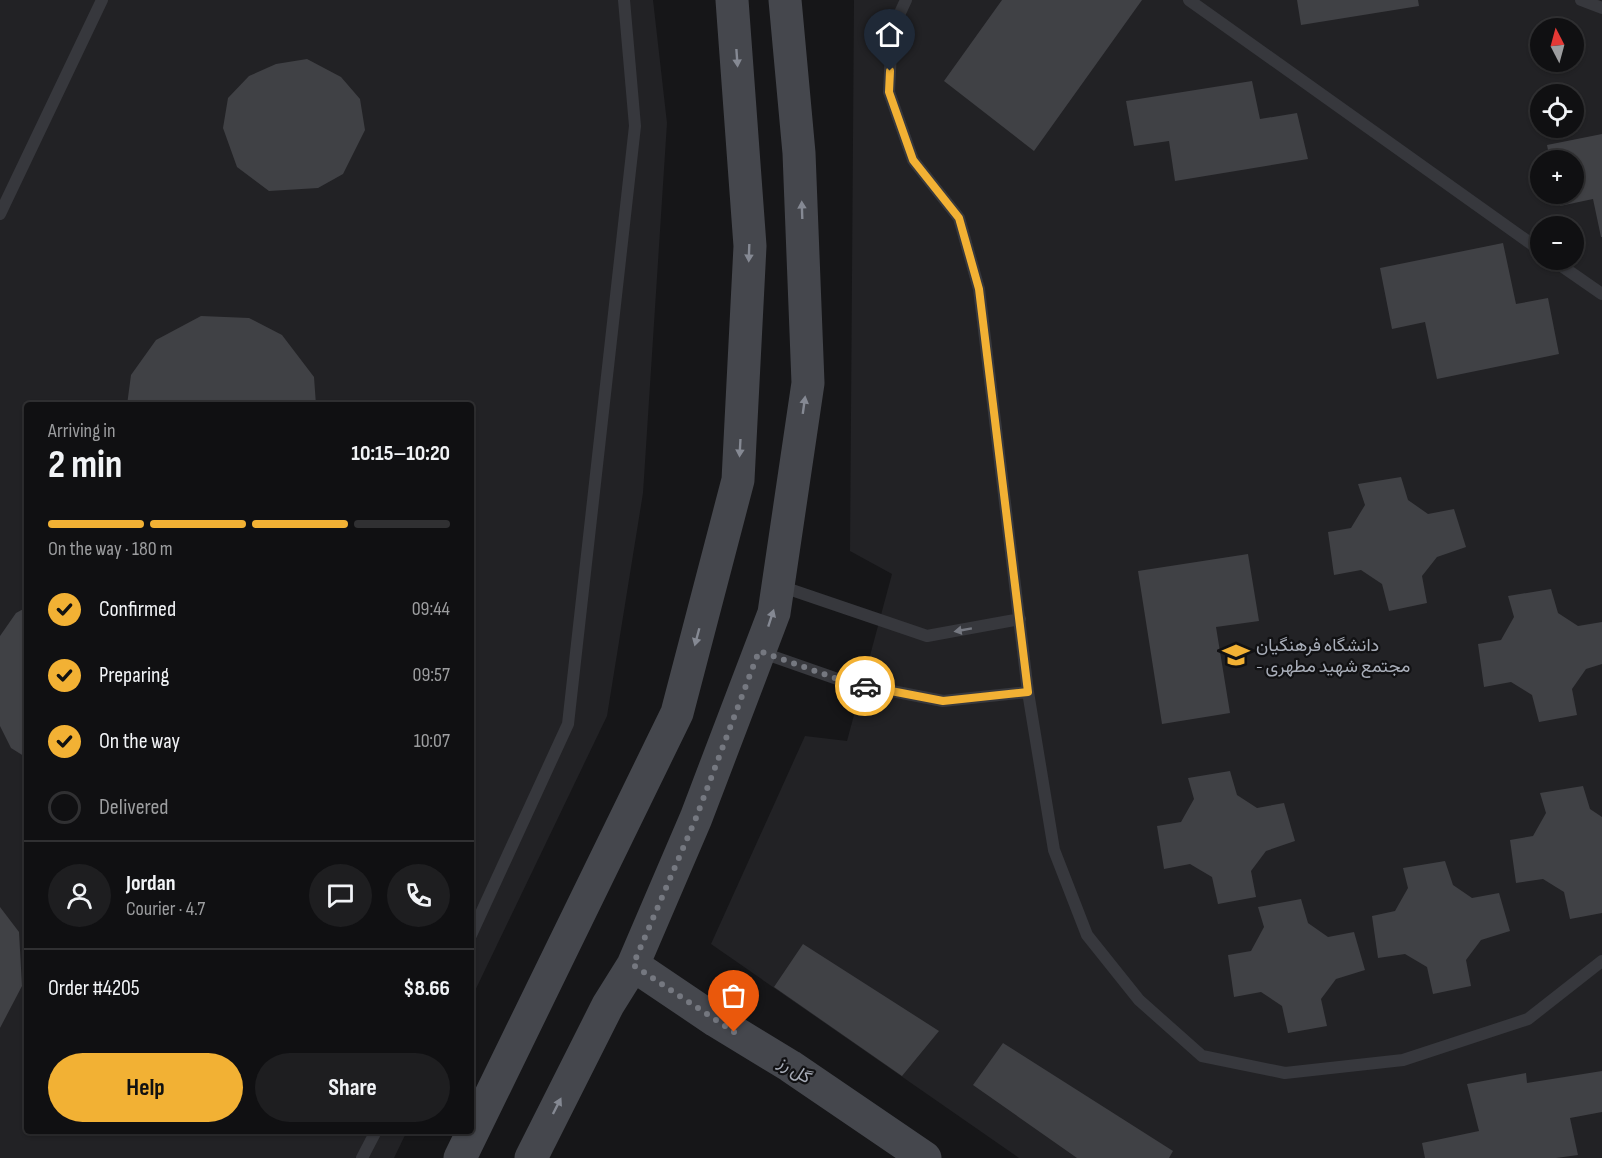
<!DOCTYPE html>
<meta charset="utf-8">
<style>
:root{--surface:#101012;--page:#1e1e20;--text:#f1f3f6;--muted:#9c9d9f;--line:#303032;--accent:#f2b134}
body{margin:0;font-family:"Sofia Sans Condensed",Vazirmatn,sans-serif;background:var(--page);color:var(--text);height:100vh;display:flex;flex-direction:column;font-size:22px;white-space:nowrap}
*{box-sizing:border-box;margin:0}
p{font-size:20px;color:var(--muted)}
.icon{flex:none;width:33px;height:33px;fill:none;stroke:currentColor;stroke-width:2;stroke-linecap:round;stroke-linejoin:round}
.map{position:relative;flex:1;overflow:hidden}
.panel{position:absolute;left:24px;top:402px;width:450px;height:732px;display:flex;flex-direction:column;background:var(--surface);border-radius:6px;box-shadow:0 2px 4px #0004,0 0 0 2px var(--line)}
.panel>*{flex:none}
.needle{width:39px;rotate:354deg}
.fabs{position:absolute;left:1530px;top:18px;display:grid;gap:12px}
.fabs a{display:grid;place-items:center;width:54px;height:54px;border-radius:50%;background:var(--surface);box-shadow:0 2px 4px #0004,0 0 0 2px var(--line);font-size:30px}
.pin{position:absolute;display:grid;place-items:center;width:51px;height:51px;color:#fff;margin:-62px -26px;border-radius:50% 50% 50% 0;rotate:-45deg;box-shadow:0 0 6px #0007}
.pin .icon{rotate:45deg}
.courier{position:absolute;display:grid;place-items:center;width:60px;height:60px;margin:-30px;border:4px solid #f2b134;border-radius:50%;background:#fff;color:#222;box-shadow:0 2px 8px #0007}
.summary em{font-style:normal;font-weight:700}
.summary div{display:flex;flex-direction:column-reverse}
.summary{display:flex;align-items:center;justify-content:space-between;height:102px;padding:0 24px}
h1{font-size:39px;font-weight:700;line-height:45px}
.bar{display:grid;grid-template-columns:repeat(4,1fr);gap:9px 6px;align-content:center;height:72px;padding:0 24px}
.bar i{height:8px;border-radius:4px;background:var(--line)}
.bar .active{background:var(--accent)}
.bar p{grid-column:span 4}
.line{display:flex;align-items:center;gap:15px;padding:0 24px;border-top:2px solid var(--line)}
.line div{flex:1}
.round{display:grid;place-items:center;flex:none;width:63px;height:63px;border-radius:32px;background:var(--page)}
ol{padding:0 24px;list-style:none}
li{display:flex;align-items:center;gap:18px;height:66px}
li p{margin-inline-start:auto}
li .icon{padding:6px;border-radius:50%;background:var(--accent);color:#111;stroke-width:4}
li:last-child{color:var(--muted)}
li i{width:33px;height:33px;border:3px solid var(--line);border-radius:50%}
.cta{display:flex;gap:12px;margin-top:auto;padding:12px 24px}
.cta a{flex:1;height:69px;border-radius:36px;background:var(--accent);color:#111;font-size:24px;font-weight:700;line-height:69px;text-align:center}
.cta a+a{background:var(--page);color:var(--text)}
.map>svg:first-child{display:block}
.built{fill:#222225;fill-rule:evenodd}
.building{fill:#404145}
.lines{fill:none;stroke-linecap:round;stroke-linejoin:round}
.lane{stroke:#37383d;stroke-width:12}
.secondary{stroke:#45474d;stroke-width:33}
.oneway{fill:#858993}
.oneway2{fill:#757881}
.done{stroke:#757880;stroke-width:6;stroke-dasharray:0 10.8}
.route{stroke:#f2b134;stroke-width:8}
.labels{text-anchor:middle;dominant-baseline:central;stroke-width:4.5;stroke-linejoin:round;paint-order:stroke}
.poi-label{font-size:18px;fill:#a8adb8;stroke:#111113;text-anchor:start}
.street-label{font-size:18px;fill:#a8adb8;stroke:#111113}
</style>
<div class="map">
<svg width="1602" height="1158" viewBox="0 0 1602 1158">
<rect width="100%" height="100%" fill="#161618"/>
<path class="built" d="M0,0h653l14,123 -24,370 -36,223 -136,283v-594h-444v726h380l-13,27h-394z
M854,0h748v1158h-583l-308,-214 94,-208 42,5 45,-167 -42,-23zM1540,28h34v34h-34zM1540,94h34v34h-34zM1540,160h34v34h-34zM1540,226h34v34h-34z"/>
<path class="building" d="M1002,0h140l-108,151 -90,-70z
M1297,0h121l1,6 -118,19z
M307,59l34,18 19,22 5,31 -22,44 -25,14 -49,3 -32,-24 -14,-39 5,-30 21,-22 27,-12z
M1252,81l8,38 37,-6 11,46 -133,22 -6,-40 -35,5 -8,-45z
M1602,134v103h-1l-8,-38 -33,7 -3,-12h17v-34h-24l-3,-15z
M1503,243l13,61 32,-6 11,56 -122,25 -12,-57 -33,7 -12,-61z
M201,316l48,2 33,17 32,42 2,28h-189l4,-30 25,-35z
M1401,477l7,23 20,14 26,-5 12,38 -29,10 -15,19 5,27 -38,8 -7,-27 -21,-14 -27,5 -6,-43 23,-4 14,-23 -7,-21z
M1248,554l11,67 -43,6 14,86 -68,11 -24,-153z
M1551,589l7,24 20,13 24,-4v42l-16,5 -14,20 5,26 -38,7 -7,-27 -21,-13 -27,5 -6,-43 23,-4 13,-23 -6,-21z
M27,607v151l-16,-10 -11,-22v-90l16,-23z
M1230,771l7,24 20,13 27,-5 11,38 -29,10 -15,20 5,26 -38,7 -6,-27 -22,-13 -26,5 -7,-43 24,-4 13,-23 -6,-21z
M1583,786l7,23 12,8v96l-32,6 -6,-27 -21,-13 -27,4 -6,-43 23,-4 13,-23 -6,-20z
M1445,861l8,24 19,13 27,-5 11,38 -29,9 -15,20 5,26 -38,8 -6,-27 -22,-13 -27,4 -6,-42 23,-5 13,-23 -5,-20z
M1301,899l7,24 20,14 26,-5 11,38 -29,9 -15,20 6,27 -39,7 -6,-27 -21,-14 -27,5 -6,-42 23,-4 13,-24 -6,-20z
M0,907l19,25 3,54 -22,42z
M803,944l136,87 -37,45 -128,-89z
M1003,1043l170,108 -4,7h-92l-104,-73z
M1602,1071v41l-32,6 8,37 -22,3h-131l-3,-15 57,-12 -12,-47 59,-11 1,10z"/>
<g class="lines">
<path class="lane" d="M906,0l-14,30 -3,62 24,68 46,58 20,71 49,403 26,158 33,85 52,65 63,56 83,17 118,-13 125,-41 74,-58
M1189,0l351,250
M1581,0l21,8
M0,214l102,-214
M1553,260l49,34
M780,586l147,50 93,-17
M760,652l86,30 97,19 85,-9
M471,935l97,-211 67,-598 -11,-126
M362,1158l14,-27"/>
<path class="secondary" d="M633,965l83,56 74,45 135,92
M460,1158l217,-445 61,-233 12,-234 -18,-246
M531,1158l77,-153 25,-40 63,-147 78,-205 34,-230 -9,-230 -14,-153"/>
</g>
<defs><path id="oneway-solid" d="M-6-.8H1V-3.2L6.5 0L1 3.2V.8H-6Z" transform="scale(1.5)"/></defs>
<g class="oneway">
<use href="#oneway-solid" transform="translate(737 58) rotate(86)"/>
<use href="#oneway-solid" transform="translate(802 210) rotate(-92)"/>
<use href="#oneway-solid" transform="translate(749 253) rotate(92)"/>
<use href="#oneway-solid" transform="translate(804 405) rotate(-82)"/>
<use href="#oneway-solid" transform="translate(740 448) rotate(93)"/>
<use href="#oneway-solid" transform="translate(771 618) rotate(-72)"/>
<use href="#oneway-solid" transform="translate(697 637) rotate(105)"/>
<use href="#oneway-solid" transform="translate(557 1106) rotate(-63)"/>
</g>
<use class="oneway2" href="#oneway-solid" transform="translate(963 630) rotate(170)"/>
<g class="lines">
<path class="done" d="M734,1032l-101,-67 63,-147 63,-167 87,31 19,4"/>
<path class="route" d="M865,686l78,15 85,-9 -49,-403 -20,-71 -46,-58 -24,-68 1,-21"/>
</g>
<defs>
<symbol id="university-bare" viewBox="-9 -9 18 18"><path d="M0-5L7-2L0 1L-7-2ZM-4 1L0 2.5L4 1V4Q0 6-4 4Z" fill="#f2b134" stroke="#111113" stroke-width="2.5" paint-order="stroke"/></symbol>
</defs>
<g fill-rule="evenodd">
<use href="#university-bare" x="1217" y="636" width="38" height="38"/>
</g>
<g class="labels">
<g class="poi-label">
<text x="1256" y="645">دانشگاه فرهنگیان<tspan x="1256" dy="21">- مجتمع شهید مطهری</tspan></text>
</g>
<g class="street-label">
<text transform="translate(795 1070) rotate(33)">گل رز</text>
</g>
</g>
</svg>
<div class="fabs">
<a><svg class="needle" viewBox="-14 -14 28 28"><path d="M0-13l5 13h-10z" fill="#e53935"/><path d="M0 13l5-13h-10z" fill="#9c9d9f"/></svg></a>
<a><svg class="icon" aria-label="locate" viewBox="0 0 24 24"><circle cx="12" cy="12" r="6"/><path d="M12 2v4M12 18v4M2 12h4M18 12h4"/></svg></a>
<a>+</a>
<a>−</a>
</div>
<div class="pin" style="left:734px;top:1032px;background:#ea580c"><svg class="icon" aria-label="bag" viewBox="0 0 24 24"><path d="M5 8h14l-1 12H6zM9 8a3 3 0 0 1 6 0"/></svg></div>
<div class="pin" style="left:890px;top:71px;background:#1f2937"><svg class="icon" aria-label="home" viewBox="0 0 24 24"><path d="M3 11l9-7 9 7M6 9v11h12V9"/></svg></div>
<div class="courier" style="left:865px;top:686px"><svg class="icon" aria-label="car" viewBox="0 0 24 24"><path d="M5 17H2v-5l4-1 3-4h7l3 4 3 1v5h-3M9 17h6M6 11h13"/><circle cx="7" cy="17" r="2"/><circle cx="17" cy="17" r="2"/></svg></div>
<section class="panel">
<div class="summary"><div><h1>2 min</h1><p>Arriving in</p></div><em>10:15–10:20</em></div>
<div class="bar"><i class="active"></i><i class="active"></i><i class="active"></i><i></i><p>On the way · 180 m</p></div>
<ol>
<li><svg class="icon" aria-label="check" viewBox="0 0 24 24"><path d="M5 12l5 5 9-10"/></svg>Confirmed<p>09:44</p></li>
<li><svg class="icon" aria-label="check" viewBox="0 0 24 24"><path d="M5 12l5 5 9-10"/></svg>Preparing<p>09:57</p></li>
<li><svg class="icon" aria-label="check" viewBox="0 0 24 24"><path d="M5 12l5 5 9-10"/></svg>On the way<p>10:07</p></li>
<li><i></i>Delivered</li>
</ol>
<div class="line" style="height:108px"><a class="round"><svg class="icon" aria-label="person" viewBox="0 0 24 24"><circle cx="12" cy="8" r="4"/><path d="M4 21q1-7 8-7t8 7"/></svg></a><div><b>Jordan</b><p>Courier · 4.7</p></div><a class="round"><svg class="icon" aria-label="chat" viewBox="0 0 24 24"><path d="M4 5h16v11H9l-5 4z"/></svg></a><a class="round"><svg class="icon" aria-label="phone" viewBox="0 0 24 24"><path d="M5 4h4l2 5-3 2q2 4 5 5l2-3 5 2v4C11 20 4 13 5 4z"/></svg></a></div>
<div class="line" style="height:78px"><div>Order #4205</div><b>$8.66</b></div>
<div class="cta"><a>Help</a><a>Share</a></div>
</section>
</div>
